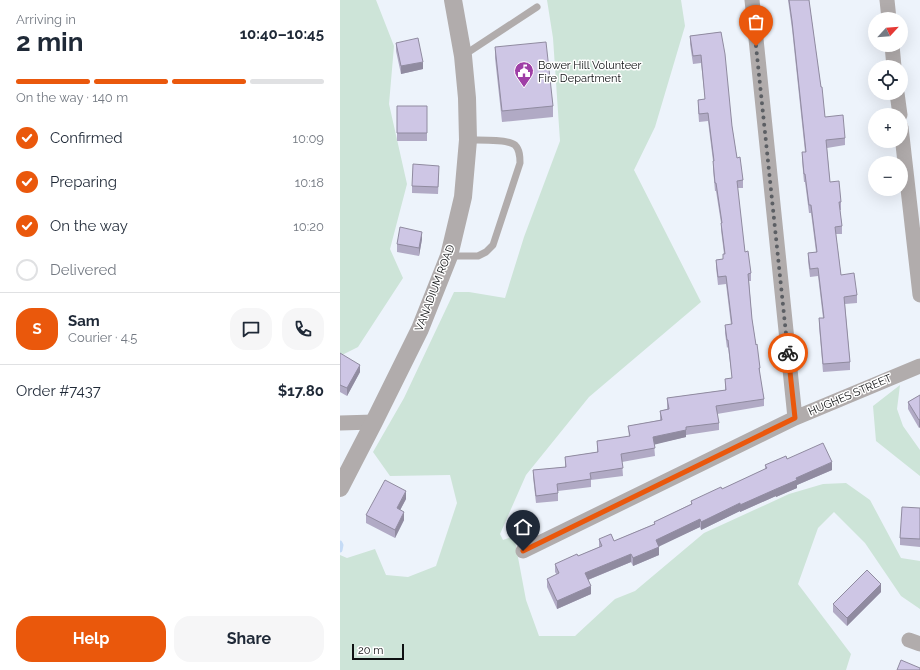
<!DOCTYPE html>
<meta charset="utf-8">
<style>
:root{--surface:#fff;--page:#f6f6f7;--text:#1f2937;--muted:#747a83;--line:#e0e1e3;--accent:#ea580c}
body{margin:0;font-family:Raleway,sans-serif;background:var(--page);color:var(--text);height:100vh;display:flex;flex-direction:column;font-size:15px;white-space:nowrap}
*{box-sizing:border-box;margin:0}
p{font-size:13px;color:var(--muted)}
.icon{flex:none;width:22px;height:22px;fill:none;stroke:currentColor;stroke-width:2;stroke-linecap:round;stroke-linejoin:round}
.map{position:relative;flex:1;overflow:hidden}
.sheet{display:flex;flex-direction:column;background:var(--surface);width:340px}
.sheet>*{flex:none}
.needle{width:26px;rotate:64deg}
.buttons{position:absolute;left:528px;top:12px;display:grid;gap:8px}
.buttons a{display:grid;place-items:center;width:40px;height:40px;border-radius:50%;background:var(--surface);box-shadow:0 4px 16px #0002;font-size:20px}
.scale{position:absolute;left:12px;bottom:10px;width:52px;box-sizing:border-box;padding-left:4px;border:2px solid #0e1012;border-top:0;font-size:11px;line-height:14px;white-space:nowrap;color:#0e1012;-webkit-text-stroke:3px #fff;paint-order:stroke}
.pin{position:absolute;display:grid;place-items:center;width:34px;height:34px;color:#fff;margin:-41px -17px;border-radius:50% 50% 50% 0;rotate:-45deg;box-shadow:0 0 4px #0007}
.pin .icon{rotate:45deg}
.courier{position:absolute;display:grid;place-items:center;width:40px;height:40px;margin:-20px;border:3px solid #ea580c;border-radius:50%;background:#fff;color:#222;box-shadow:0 1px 5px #0007}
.overview em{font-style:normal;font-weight:700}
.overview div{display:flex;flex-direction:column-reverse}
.overview{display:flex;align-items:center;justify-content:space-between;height:68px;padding:0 16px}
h1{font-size:26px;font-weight:700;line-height:30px}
.bar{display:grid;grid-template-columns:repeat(4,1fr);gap:6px 4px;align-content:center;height:48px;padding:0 16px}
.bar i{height:5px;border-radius:3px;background:var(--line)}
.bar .current{background:var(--accent)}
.bar p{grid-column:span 4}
.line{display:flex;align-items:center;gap:10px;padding:0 16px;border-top:1px solid var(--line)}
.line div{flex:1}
.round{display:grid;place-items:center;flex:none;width:42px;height:42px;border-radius:16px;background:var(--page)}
ol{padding:0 16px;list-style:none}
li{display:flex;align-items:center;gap:12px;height:44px}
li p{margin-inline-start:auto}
li .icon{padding:4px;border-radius:50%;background:var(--accent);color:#fff;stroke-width:4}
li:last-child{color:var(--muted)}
li i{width:22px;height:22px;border:2px solid var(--line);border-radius:50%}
.button{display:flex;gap:8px;margin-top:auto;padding:8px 16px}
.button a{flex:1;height:46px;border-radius:16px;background:var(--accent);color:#fff;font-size:16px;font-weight:700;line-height:46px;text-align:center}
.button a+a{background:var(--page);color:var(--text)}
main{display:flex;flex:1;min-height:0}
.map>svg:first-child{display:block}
.green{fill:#cde4d8}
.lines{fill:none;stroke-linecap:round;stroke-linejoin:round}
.stream{stroke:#c5dbf6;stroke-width:5}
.service{stroke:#b1acac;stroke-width:7}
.minor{stroke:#b1acac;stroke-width:15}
.tertiary{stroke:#b1acac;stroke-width:18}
.wall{fill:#b1aac5}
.shaded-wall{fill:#908ba0}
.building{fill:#cec6e5;stroke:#908ba0}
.done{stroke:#5c5f64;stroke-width:4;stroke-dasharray:0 7.2}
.route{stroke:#ea580c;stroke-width:5}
.labels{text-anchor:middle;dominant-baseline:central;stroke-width:3;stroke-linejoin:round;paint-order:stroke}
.poi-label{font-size:11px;fill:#0e1012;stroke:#fff;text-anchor:start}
.street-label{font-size:11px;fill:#0e1012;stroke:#fff}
</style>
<main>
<section class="sheet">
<div class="overview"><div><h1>2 min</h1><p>Arriving in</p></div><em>10:40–10:45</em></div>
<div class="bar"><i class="current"></i><i class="current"></i><i class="current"></i><i></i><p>On the way · 140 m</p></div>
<ol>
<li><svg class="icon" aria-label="check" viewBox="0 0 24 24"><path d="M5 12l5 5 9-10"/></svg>Confirmed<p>10:09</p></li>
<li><svg class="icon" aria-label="check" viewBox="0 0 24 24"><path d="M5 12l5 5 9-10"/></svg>Preparing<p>10:18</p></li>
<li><svg class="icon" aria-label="check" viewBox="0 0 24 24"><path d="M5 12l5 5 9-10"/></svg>On the way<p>10:20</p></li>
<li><i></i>Delivered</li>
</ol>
<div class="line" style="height:72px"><b class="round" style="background:var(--accent);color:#fff">S</b><div><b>Sam</b><p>Courier · 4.5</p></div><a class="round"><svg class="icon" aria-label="chat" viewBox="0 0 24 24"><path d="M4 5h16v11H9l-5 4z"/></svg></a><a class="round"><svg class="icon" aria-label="phone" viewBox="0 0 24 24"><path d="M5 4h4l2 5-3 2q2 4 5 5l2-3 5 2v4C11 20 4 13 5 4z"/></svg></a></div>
<div class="line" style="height:52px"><div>Order #7437</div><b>$17.80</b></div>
<div class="button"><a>Help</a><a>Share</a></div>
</section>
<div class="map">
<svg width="580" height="670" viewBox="0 0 580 670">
<rect width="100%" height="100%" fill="#edf3fb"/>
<path class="green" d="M0,0h36l18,46 -5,58 18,80 -17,65 13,29 -45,69 -18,9z
M207,0h134l4,26 -30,101 -21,43 67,132 -112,95 -63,78 -26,59 3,6 11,-4 12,64 13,36h36l40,-37 20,-8 69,-58 85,-39 34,-10 23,-1 24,17 31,58 19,3v48l-19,-13 -36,-53 -31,-31 -16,16 -20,56 53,70 -5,16h-506v-115l7,3 28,-9 11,26 22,2 28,-11 21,-63 -7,-28 -60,1 -17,-24 31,-54 50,-106h15l36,6 19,-61 36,-96 -7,-103z
M560,385l-3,24 6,17 17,24v26l-44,-35 -3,-35z"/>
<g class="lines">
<path class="stream" d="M0,543l1,2 -1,5"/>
<path class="service" d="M124,55l73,-48
M109,256h29l8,-4 7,-7 27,-82c0,-6 0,-13 -5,-18 -7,-6 -36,-5 -47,-5"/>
<path class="minor" d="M412,0l43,418
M547,0l2,19
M552,45l2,22
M557,93l3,22
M561,127l19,168
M0,423l34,-1
M183,551l272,-133 125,-52
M569,640l11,4"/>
<path class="tertiary" d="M0,488l34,-66 46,-93 29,-73 14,-59 5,-57 -1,-42 -4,-42 -10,-56"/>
</g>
<path class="wall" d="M448,0h21l16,117 20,21v7l-18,3 3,34 11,20v8h-1l2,16v8h-6l5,41 16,20v8l-12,1 5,58v8l-27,2 -4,-46v-8h4l-5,-42 -8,1 -2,-16v-8l8,-1 -5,-39h-2l-4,-31h-1l-2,-22v-8h3l-13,-123z
M381,32l11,94 5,32 6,22v8h-6l8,64 6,21v8h-2l3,38 4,26 4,23v8l4,23v7l-47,8 2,9v7l-33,5v2l-32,7 1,12 -33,6 1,14 -32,4v7l-33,4v10l-22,2 -3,-26v-7l32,-3v-10l32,-5v-11l32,-4 -1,-11 32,-6v-9l7,-2v-11l58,-8v-11l7,-1 -4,-31 -1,1 -2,-15v-8h6l-5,-41 -8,1 -2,-18v-7l7,-1v-5h1l-3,-24v-7l-5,-32h-1l-2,-22v-8l-5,-40 -9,1 -1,-14v-8l7,-1 -4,-36 -8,1 -3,-20v-8z
M56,43l27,26 -22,5 -5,-23z
M155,47l58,59v11l-51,5 -7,-64z
M57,106h30v35h-30z
M99,173l-1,21 -26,-1v-7z
M82,239l-3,17 -22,-4v-8z
M0,353l20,19 -13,24 -7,-4z
M580,395v32l-1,1 -11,-19v-7z
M447,459l45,11 -35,15v3l-21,9v-1l-36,16v-1l-39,19 -1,-3 -42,19 1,9 -26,11 -2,-4 -43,18 3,14 -34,15 -10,-22v-8l10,-4 -2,-3v-8l23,-8 21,-9v-8l15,2 40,-17v-2l37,-18v-3l31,-12 43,-20v-4z
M66,499l-6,11 4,10 -9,18 -29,-15v-8z
M580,508v39l-20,-2v-7z
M541,592l-34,34 -14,-14v-8z"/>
<path class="shaded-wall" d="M83,62v7l-22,5v-8z
M82,232v7l-3,17v-8z
M20,365v7l-13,24v-8z
M580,419v8l-1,1v-8z
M346,430v7l-33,8v-8z
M492,462v8l-35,15v3l-21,9v-8l20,-11z
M436,489v7l-36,16v-7z
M66,491v8l-9,17v-8z
M400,503v8l-39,19v-8z
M64,512v8l-9,18v-8z
M360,519v8l-44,21v-8z
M319,547v8l-26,11v-8z
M291,554v8l-46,19v-8z
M541,584v8l-34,34v-8z
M251,586v8l-34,15v-8z"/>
<path class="building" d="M449,0h20l12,87h1l3,30 18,-2 2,23 -19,2 4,42 9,-1 2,21h-2l3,24 -7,1 6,48 13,-2 3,22 -13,2 6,65 -27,2 -4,-46h5l-6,-50 -8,1 -2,-16 9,-1 -6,-47h-2l-4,-31h-1l-2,-22h4l-14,-131z
M381,32l4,22 7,72 5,32 3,-1 3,23 -6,1 8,71 3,-1 3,22 -3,1 4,45 4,26 1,-1 3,24h-1l5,31 -48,7 3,17 -33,4v3l-33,7 2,11 -34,6 2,14 -33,5 1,6 -34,5 1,9 -22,3 -3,-26 33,-3 -1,-10 33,-5 -1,-11 33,-5 -2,-10 34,-6 -2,-9 9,-2 -2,-11 59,-8 -1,-11 7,-1 -4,-38h-1l-2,-15 7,-1 -6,-48 -8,1 -2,-17 7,-1v-5h2l-4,-31h1l-6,-40h-1l-2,-22h1l-6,-48 -9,1 -1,-14 7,-1 -4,-44 -8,1 -3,-20z
M78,38l5,24 -22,4 -5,-23z
M206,42l7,64 -51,5 -7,-64z
M57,106h30v27h-30z
M73,164l26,2 -1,21 -26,-1z
M60,227l22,5 -3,16 -22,-4z
M0,353l20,12 -13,23 -7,-3z
M580,395v24l-1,1 -11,-18z
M483,443l9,19 -36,16 1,2 -21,9 -36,16v-2l-39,19 -1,-3 -44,21 3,7 -26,11 -2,-4 -46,19 6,13 -34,15 -10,-22 12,-6 -4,-9 22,-10 1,2 24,-10 -3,-7 12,-5 3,7 41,-17 -1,-2 38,-18 -1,-3 30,-14 1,2 45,-21 -2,-3 21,-9 1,3z
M45,480l21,11 -9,17 7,4 -9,18 -29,-15z
M562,507l18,1v31l-20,-1z
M527,570l14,14 -34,34 -14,-14z
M561,660l19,8v2h-23z"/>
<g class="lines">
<path class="done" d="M416,46l32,307"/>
<path class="route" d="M183,551l272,-133 -7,-65"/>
</g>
<defs>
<symbol id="civic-pin" viewBox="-11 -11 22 30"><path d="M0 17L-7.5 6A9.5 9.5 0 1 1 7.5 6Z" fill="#9f3fa6" stroke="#fff"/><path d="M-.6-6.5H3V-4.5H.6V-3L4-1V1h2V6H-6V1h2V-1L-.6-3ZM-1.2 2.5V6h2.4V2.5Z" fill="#fff"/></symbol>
</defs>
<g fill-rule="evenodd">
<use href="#civic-pin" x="173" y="60" width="22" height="30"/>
</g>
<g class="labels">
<g class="poi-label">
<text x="198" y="65">Bower Hill Volunteer<tspan x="198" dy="13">Fire Department</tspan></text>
</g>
<g class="street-label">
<text transform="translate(95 288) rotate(-69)">VANADIUM ROAD</text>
<text transform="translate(510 395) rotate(-23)">HUGHES STREET</text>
</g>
</g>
</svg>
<div class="buttons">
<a><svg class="needle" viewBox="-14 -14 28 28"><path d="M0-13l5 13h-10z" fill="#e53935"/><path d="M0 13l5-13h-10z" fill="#747a83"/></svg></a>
<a><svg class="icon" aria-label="locate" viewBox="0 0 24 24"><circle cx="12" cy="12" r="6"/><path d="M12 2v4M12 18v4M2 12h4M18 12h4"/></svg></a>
<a>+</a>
<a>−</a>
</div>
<div class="scale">20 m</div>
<div class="pin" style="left:416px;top:46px;background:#ea580c"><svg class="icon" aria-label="bag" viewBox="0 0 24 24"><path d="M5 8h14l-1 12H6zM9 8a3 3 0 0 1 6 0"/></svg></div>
<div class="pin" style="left:183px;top:551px;background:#1f2937"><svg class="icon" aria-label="home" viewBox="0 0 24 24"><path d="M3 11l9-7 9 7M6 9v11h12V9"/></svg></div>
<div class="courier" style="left:448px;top:353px"><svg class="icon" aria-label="bike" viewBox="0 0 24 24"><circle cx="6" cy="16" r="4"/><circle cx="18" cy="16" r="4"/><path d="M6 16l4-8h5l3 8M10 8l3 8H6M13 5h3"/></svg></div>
</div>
</main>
